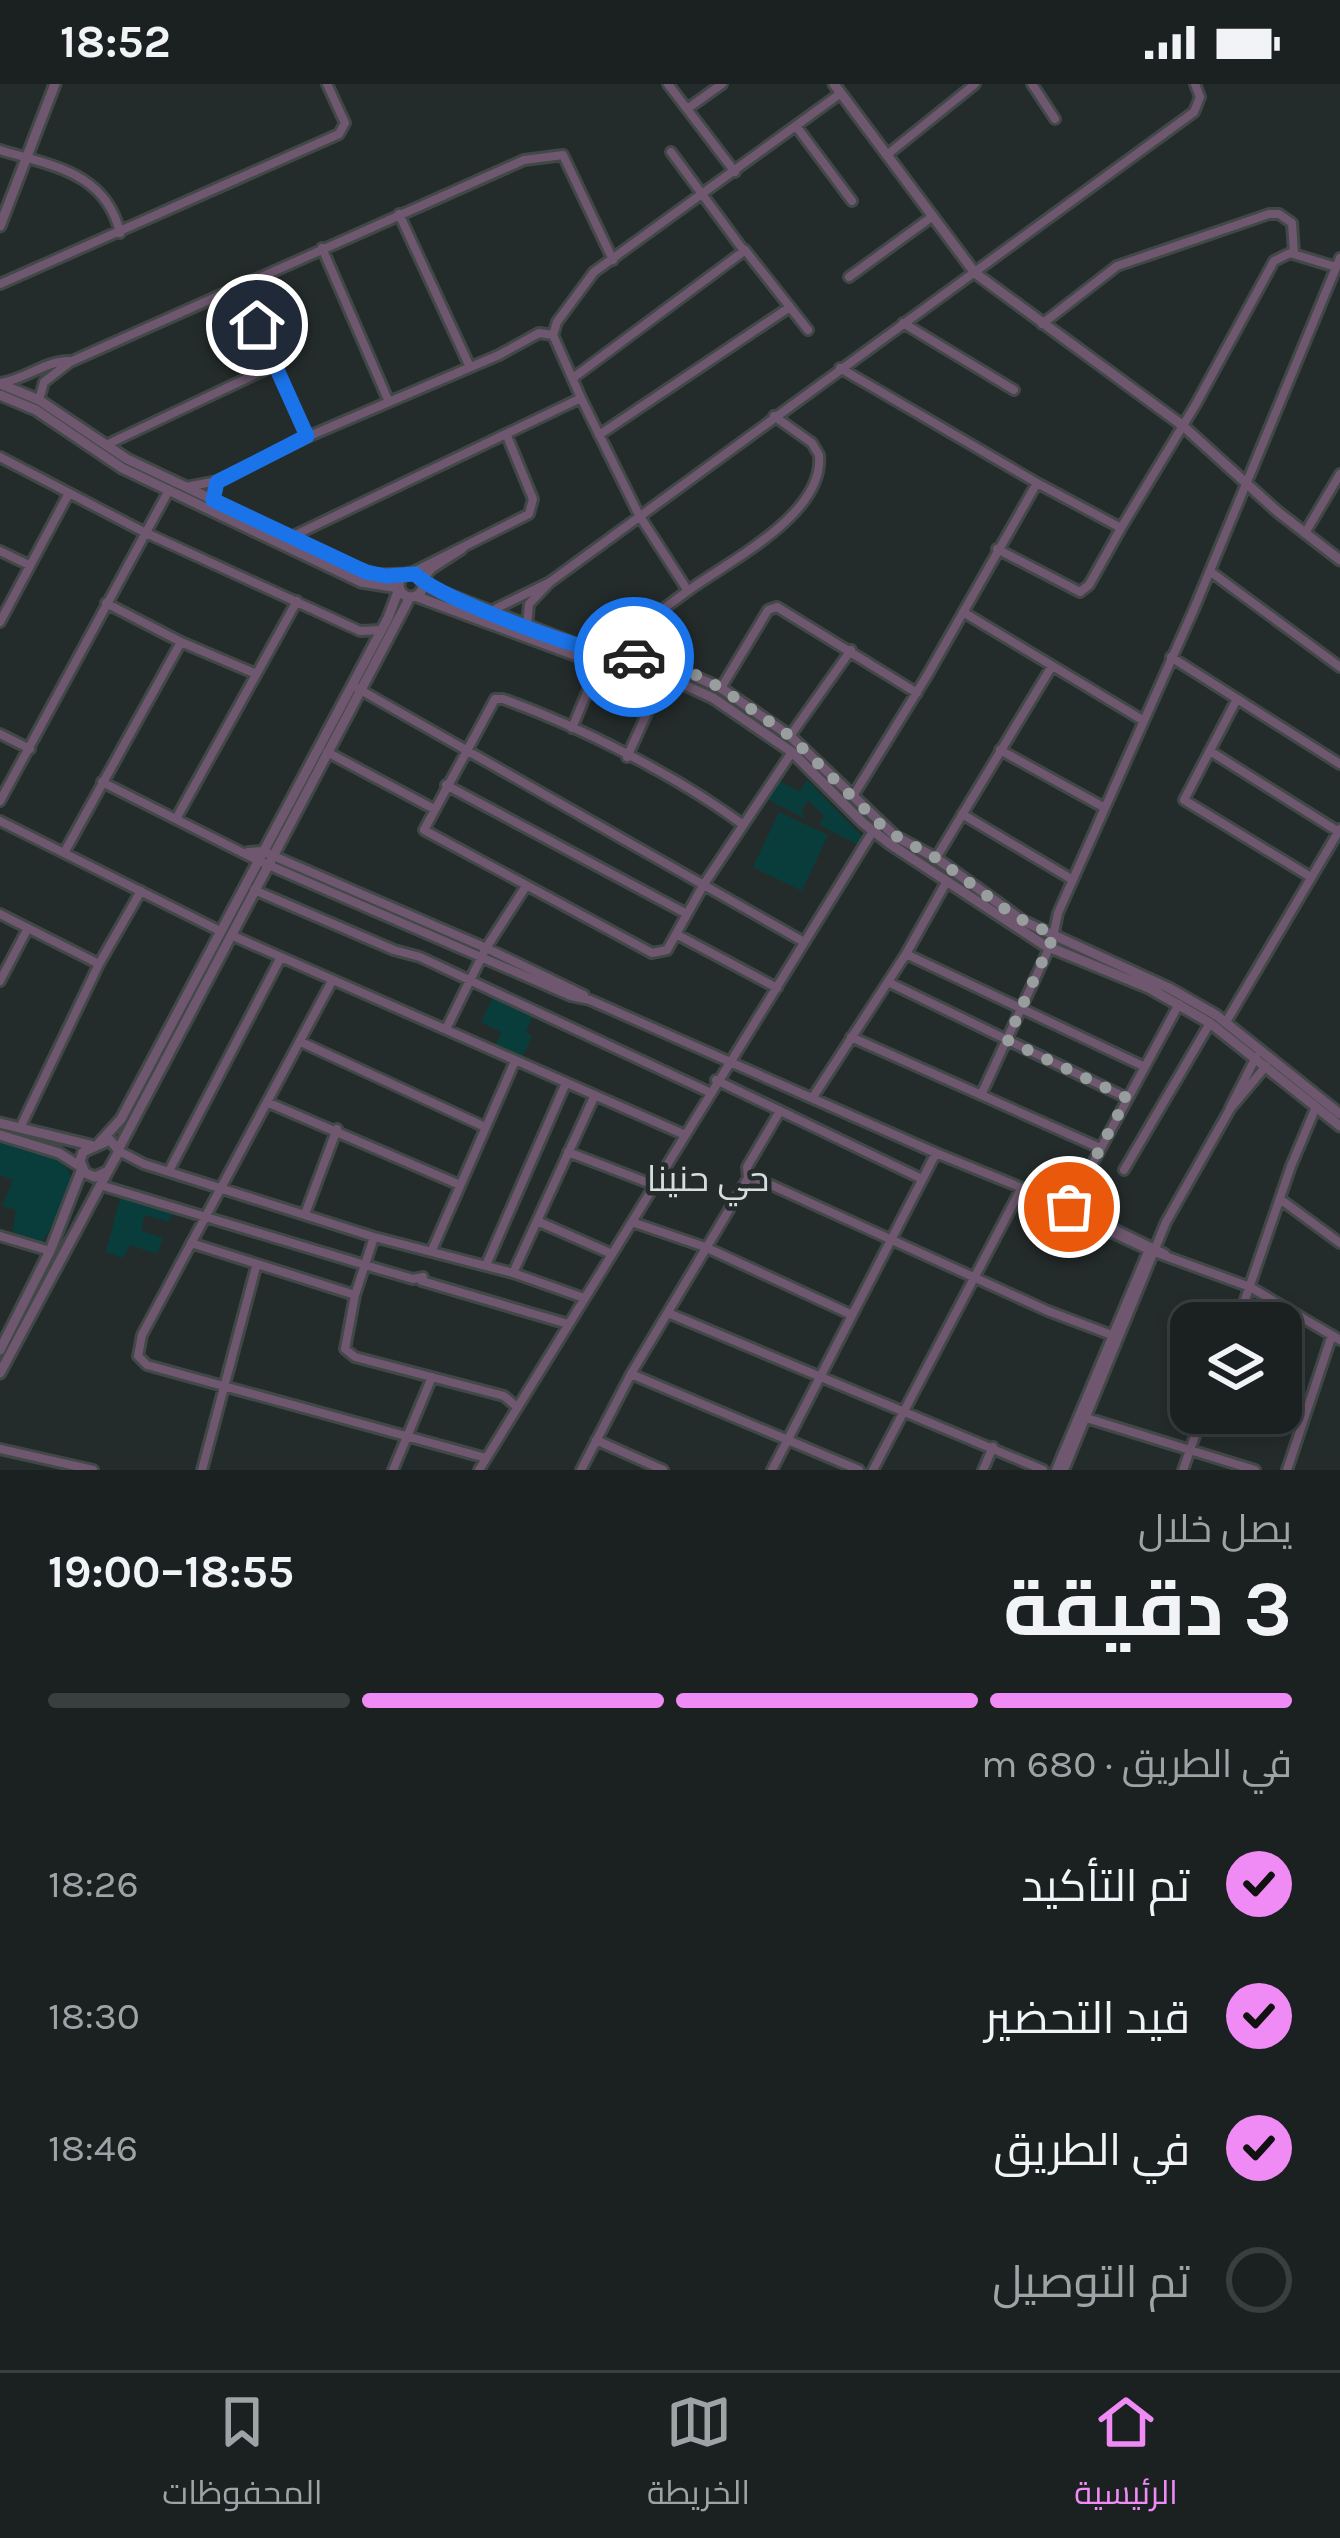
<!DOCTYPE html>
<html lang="ar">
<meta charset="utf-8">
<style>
:root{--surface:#1b2120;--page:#282e2d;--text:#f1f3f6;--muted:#a0a3a5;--line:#393e3e;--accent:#f08bf5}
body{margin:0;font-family:Karla,Cairo,sans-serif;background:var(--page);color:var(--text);direction:rtl;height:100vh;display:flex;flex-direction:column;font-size:45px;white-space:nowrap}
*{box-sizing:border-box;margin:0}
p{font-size:39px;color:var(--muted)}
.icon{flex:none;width:66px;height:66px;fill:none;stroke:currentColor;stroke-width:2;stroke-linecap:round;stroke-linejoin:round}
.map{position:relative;height:1386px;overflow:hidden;direction:ltr}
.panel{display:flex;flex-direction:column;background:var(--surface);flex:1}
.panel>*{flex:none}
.tools{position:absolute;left:1170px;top:1218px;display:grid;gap:24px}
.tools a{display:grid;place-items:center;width:132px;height:132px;border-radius:24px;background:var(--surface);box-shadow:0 6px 18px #0003,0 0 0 3px var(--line);font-size:60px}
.pin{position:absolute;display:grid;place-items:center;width:102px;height:102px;color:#fff;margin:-51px;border:6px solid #fff;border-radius:50%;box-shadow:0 3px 12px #0007}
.courier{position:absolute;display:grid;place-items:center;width:120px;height:120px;margin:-60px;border:9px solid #1a73e8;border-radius:50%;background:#fff;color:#222;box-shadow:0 3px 15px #0007}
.headline em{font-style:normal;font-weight:700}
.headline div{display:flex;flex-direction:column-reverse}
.headline{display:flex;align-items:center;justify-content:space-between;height:204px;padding:0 48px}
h1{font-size:78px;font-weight:700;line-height:90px}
.bar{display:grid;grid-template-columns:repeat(4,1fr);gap:18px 12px;align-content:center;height:144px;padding:0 48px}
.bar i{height:15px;border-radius:9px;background:var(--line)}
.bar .selected{background:var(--accent)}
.bar p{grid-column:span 4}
ol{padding:0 48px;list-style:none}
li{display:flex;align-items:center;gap:36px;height:132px}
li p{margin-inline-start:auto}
li .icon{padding:12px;border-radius:50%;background:var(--accent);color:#111;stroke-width:4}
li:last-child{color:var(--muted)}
li i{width:66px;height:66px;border:6px solid var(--line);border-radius:50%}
.status{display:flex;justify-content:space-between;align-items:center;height:84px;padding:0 60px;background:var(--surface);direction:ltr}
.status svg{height:33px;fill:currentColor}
.menu{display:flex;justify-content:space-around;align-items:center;height:168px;border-top:3px solid var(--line);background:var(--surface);font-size:33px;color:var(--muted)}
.menu a{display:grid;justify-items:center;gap:6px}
.menu .selected{color:var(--accent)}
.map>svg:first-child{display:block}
.green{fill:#093d3b}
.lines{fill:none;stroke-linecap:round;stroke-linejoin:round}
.minor-casing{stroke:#414847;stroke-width:14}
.tertiary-casing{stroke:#414847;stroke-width:15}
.minor{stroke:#6f586f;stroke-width:8}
.tertiary{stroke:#6f586f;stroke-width:9}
.done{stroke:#989e9e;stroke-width:12;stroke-dasharray:0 21.6}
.route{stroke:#1a73e8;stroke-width:15}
.labels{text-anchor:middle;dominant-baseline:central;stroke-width:9;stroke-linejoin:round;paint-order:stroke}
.neighbourhood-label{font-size:36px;fill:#d7dcdc;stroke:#242c2b}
</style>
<div class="status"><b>18:52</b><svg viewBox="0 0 49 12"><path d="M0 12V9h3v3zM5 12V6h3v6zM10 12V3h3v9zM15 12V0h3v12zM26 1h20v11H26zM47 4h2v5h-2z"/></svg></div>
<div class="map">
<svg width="1340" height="1386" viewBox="0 0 1340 1386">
<rect width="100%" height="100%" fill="#242c2b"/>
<path class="green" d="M777,696l23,12 7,-12 56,57 -5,8 -38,-20 4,-9 -16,-16 -7,11 5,8 -41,-21z
M779,728l49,23 -26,56 -49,-24z
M494,911l40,19 -8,18 6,4 -10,22 -26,-13 5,-13 -20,-10z
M0,1058c84,23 85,22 43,100l-31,-7 4,-25 -14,-4 11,-26 -13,-5z
M121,1110l53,15 -5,13 -24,-7 -4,16 22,7 -6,16 -27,-9 -7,13 -17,-6z"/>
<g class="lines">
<defs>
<path id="minor" d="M668,0l67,88
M1032,0l23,35
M687,25l35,-25
M796,42l56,75
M0,66c52,16 106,22 120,83
M888,70l87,-70
M399,130l71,153
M322,164l67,154
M745,166l63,80
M849,193l84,-61
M0,200l339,-150 6,-11 -18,-39
M239,201l68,152
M903,239l111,67
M1042,240l75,-58 152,-52h10l13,9 2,30
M840,284l197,115
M573,294l171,-127 -73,-99
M0,299c24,-3 45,-22 69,-22
M39,316l5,-18 26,-20 454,-202 39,-5 50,105
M599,351l191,-128
M106,361l169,-80
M0,373l144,75 216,99 21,-1
M186,403l31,-6 90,-44 192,-82 40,-22 14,2
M1305,449l35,-59
M291,453l290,-139
M997,465l83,43 9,-7 32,-57
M0,467l29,14
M1211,488l129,95
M411,489l118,-59 4,-15 -26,-63
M422,497l9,-12 31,-20
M688,507l-49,-76 -58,-117 -28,-63 4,-13 37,-50 247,-179
M106,519l75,39 73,31
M493,526l57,-28
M963,528l181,109
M0,538l69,-129
M527,541l2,-21 21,-22 644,-470 6,-15 -5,-13
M610,571c23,-24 53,-46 79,-65 40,-29 136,-76 130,-135l-7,-12 -38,-27
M1171,573l169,107
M618,585l10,-10 10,-26
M357,604l447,254
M721,604l47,-78 9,-3 140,86
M1237,615l-53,101 125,76
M572,644l27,-64
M0,650l30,15
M790,652l61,-86
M1000,666l105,58
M1210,667l129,81
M327,668l107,57
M627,673l36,-79
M102,698l155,78 314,136 19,4 346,153 133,54 96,47
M446,701l241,129
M853,712l75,-122 109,-191 84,45 75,-124 78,-143 16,-8 46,14
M0,717l169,-311
M962,730l111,66
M177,733l120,-216
M0,737l220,110
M742,740c-65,-48 -163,-98 -239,-125h-8l-71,131 228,123 15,-3 37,-66 88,-132
M248,768l14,-1 224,97 98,47
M64,769l117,-211
M936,774l116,-192
M254,806l140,60 26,7 289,135
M0,830l99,50
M676,850l101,54
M231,851l452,199
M906,870l239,113
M0,897l28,-53
M332,897l-190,354 -4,21 9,9 339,93
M888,898l239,116
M1226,938l114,-193
M446,945l40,-81 40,-62
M851,953l249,111
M301,958l184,85
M716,996l206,99
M981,1011l71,-153 6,-29 136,-304 146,-351
M813,1013l93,-143 41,-73
M269,1019l191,82
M1230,1024l26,-51
M20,1044l79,-164 42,-73
M119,1067l25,13 230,73 139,36 71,25
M568,1068l86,33
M1124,1086l86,-147
M169,1087l112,-214
M748,1094l10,1 290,132 69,26
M100,1101l265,80 48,14 10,-2 -1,4 146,43
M1280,1115l60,44
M1069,1123l110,-203
M305,1130l32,-85
M537,1137l75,33
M632,1138l73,25 145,67
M1089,1138l60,28 101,37 90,53
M0,1152l50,15
M374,1153l-19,58 -10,54 10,8 149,39 13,11
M191,1159l164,52
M432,1166l83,-189
M486,1181l79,-180
M513,1189l81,-176
M668,1229l375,157
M1237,1239l54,-157 25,-59
M631,1290l228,96
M1080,1332l175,54
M596,1356l67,30
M0,1365l93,21
M202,1386l54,-203
M393,1386l39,-93
M479,1386l394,-639
M581,1386l50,-96 117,-196 -1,-11 33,-56
M772,1386l164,-317
M873,1386l148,-281
M983,1386l10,-23
M1056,1386l94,-223
M1064,1386l102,-248 64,-113 36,-43
M1183,1386l20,-57
M1287,1386l45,-135"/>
<path id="tertiary" d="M834,0l141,189 207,152 96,87 62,48
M0,142l55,-142
M0,300l39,16 88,59 230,109 19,7 30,-1
M0,311l36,15 86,58 239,114 38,6
M399 501a12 12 0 1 1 24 0a12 12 0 1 1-24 0Z
M422,497l22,12 134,52 102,25 41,18 69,48 105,100 41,22 87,63 146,67 47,27 124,99
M415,512l184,68 77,17 37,17 79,54 71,71 27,21 154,101 105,43 61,35 130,103
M0,1039l94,23
M0,1051l59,18 22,14
M110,1056l9,11 -11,20 -13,6 -10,-4 -5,-12 3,-9z
M99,1059l22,-24 267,-501 11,-29
M119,1064l291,-551
M0,1266l50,-99 32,-82
M0,1289l108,-202"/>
</defs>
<use href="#minor" class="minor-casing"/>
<use href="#tertiary" class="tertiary-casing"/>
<use href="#minor" class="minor"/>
<use href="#tertiary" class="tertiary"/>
</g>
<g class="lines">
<path class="done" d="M634,573l60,17 27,14 69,48 97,95 49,27 80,59 38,18 -47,105 120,58 -58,109"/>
<path class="route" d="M257,241l50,111 -90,46 -4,18 153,72 20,4 29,-2c22,23 137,64 172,74 16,4 31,3 47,9"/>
</g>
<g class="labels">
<g class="neighbourhood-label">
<text x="708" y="1095">حي حنينا</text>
</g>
</g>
</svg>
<div class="tools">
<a><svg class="icon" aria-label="layers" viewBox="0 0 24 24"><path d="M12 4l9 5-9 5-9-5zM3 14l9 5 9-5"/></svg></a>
</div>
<div class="pin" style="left:1069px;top:1123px;background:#ea580c"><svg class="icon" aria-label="bag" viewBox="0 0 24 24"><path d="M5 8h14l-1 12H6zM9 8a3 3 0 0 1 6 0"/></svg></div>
<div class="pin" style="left:257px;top:241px;background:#1f2937"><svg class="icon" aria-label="home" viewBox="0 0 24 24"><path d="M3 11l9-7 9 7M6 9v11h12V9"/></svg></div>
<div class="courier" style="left:634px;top:573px"><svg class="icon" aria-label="car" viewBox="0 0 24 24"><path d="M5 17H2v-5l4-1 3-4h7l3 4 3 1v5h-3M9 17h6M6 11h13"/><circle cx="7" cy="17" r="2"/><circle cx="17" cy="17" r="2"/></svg></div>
</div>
<section class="panel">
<div class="headline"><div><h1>3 دقيقة</h1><p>يصل خلال</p></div><em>18:55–19:00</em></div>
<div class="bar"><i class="selected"></i><i class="selected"></i><i class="selected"></i><i></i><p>في الطريق · 680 m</p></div>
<ol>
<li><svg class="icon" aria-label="check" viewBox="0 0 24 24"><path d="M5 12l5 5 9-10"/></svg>تم التأكيد<p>18:26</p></li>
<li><svg class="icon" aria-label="check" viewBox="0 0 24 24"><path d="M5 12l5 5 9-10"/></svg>قيد التحضير<p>18:30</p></li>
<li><svg class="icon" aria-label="check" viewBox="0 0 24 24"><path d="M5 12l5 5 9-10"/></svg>في الطريق<p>18:46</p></li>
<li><i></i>تم التوصيل</li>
</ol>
</section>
<nav class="menu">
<a class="selected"><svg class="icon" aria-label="home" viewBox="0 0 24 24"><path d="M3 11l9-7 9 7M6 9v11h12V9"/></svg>الرئيسية</a>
<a><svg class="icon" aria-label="map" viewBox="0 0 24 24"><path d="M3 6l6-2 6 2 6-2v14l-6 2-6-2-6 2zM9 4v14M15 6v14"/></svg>الخريطة</a>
<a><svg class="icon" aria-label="saved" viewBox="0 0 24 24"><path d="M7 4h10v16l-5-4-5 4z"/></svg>المحفوظات</a>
</nav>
